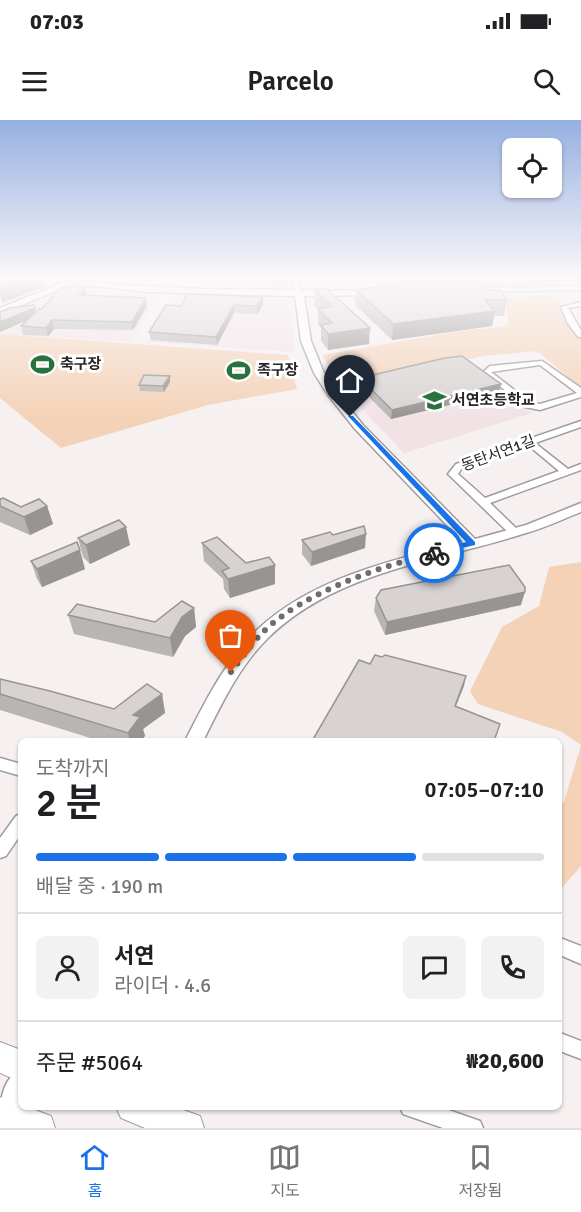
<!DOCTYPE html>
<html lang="ko">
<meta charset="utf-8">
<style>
:root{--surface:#fff;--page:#f2f2f2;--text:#202124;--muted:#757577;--line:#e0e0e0;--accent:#1a73e8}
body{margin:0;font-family:Signika,"Noto Sans KR",sans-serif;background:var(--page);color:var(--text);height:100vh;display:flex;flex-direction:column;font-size:22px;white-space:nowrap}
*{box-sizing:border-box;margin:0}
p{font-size:20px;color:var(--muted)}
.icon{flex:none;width:33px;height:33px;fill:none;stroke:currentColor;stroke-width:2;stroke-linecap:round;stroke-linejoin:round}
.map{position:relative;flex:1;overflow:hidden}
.drawer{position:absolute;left:18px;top:618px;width:544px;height:372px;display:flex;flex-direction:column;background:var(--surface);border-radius:9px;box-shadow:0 2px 4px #0004}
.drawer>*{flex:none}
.fabs{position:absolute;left:502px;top:18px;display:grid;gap:12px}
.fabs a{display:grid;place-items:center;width:60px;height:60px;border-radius:9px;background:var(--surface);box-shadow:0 2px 4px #0004;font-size:30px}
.pin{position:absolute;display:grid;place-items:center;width:51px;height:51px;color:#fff;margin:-62px -26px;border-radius:50% 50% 50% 0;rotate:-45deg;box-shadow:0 0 6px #0007}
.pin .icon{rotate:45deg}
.courier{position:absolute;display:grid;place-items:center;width:60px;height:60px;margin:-30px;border:4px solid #1a73e8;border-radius:50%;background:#fff;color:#222;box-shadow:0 2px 8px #0007}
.headline em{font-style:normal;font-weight:600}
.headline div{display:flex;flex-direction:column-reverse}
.headline{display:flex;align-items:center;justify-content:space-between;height:102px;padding:0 18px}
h1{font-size:39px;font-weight:600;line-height:45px}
.bar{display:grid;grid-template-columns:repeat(4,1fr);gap:9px 6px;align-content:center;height:72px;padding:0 18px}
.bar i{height:8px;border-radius:4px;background:var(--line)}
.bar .active{background:var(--accent)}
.bar p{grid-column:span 4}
.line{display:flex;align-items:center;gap:15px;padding:0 18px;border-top:2px solid var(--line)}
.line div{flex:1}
.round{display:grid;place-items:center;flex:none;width:63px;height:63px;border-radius:9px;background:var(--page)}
.status{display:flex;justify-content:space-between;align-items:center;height:42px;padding:0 30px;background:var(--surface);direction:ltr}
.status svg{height:16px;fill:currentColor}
header{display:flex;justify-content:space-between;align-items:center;height:78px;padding:0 18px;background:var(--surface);font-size:27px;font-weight:600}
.tabs{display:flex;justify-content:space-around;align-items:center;height:84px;border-top:2px solid var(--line);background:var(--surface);font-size:16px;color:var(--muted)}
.tabs a{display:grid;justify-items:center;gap:3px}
.tabs .active{color:var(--accent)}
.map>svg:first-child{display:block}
.built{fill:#f1e2e6}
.green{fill:#f4d2b7}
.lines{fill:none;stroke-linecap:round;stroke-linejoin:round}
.minor-casing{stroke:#a09b9c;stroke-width:3}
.tertiary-casing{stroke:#a09b9c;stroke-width:3}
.primary-casing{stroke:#a09b9c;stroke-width:2}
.minor{fill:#fff;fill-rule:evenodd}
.tertiary{fill:#fff;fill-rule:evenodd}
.primary{fill:#fff;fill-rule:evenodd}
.wall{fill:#bab5b5}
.shaded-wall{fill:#979493}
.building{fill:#d8d3d2;stroke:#979493;stroke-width:1.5}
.route{fill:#1a73e8}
.done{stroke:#6f6c6c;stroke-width:6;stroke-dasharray:0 10.8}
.labels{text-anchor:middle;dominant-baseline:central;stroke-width:6;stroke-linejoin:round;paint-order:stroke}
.far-poi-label{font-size:15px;font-weight:bold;fill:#272525;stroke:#fff;text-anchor:start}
.far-street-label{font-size:15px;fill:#272525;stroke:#fff}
</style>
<div class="status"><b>07:03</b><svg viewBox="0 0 49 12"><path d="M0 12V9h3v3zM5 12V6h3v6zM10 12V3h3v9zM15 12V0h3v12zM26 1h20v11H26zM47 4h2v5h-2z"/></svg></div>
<header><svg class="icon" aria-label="menu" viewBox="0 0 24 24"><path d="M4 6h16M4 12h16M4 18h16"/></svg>Parcelo<svg class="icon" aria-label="search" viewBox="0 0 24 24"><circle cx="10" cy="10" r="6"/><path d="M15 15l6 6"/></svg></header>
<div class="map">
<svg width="581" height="1008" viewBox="0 0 581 1008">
<rect width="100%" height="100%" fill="#f6f0f1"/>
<path class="built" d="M69,168l89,8 -27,46 -131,-8v-15z
M176,175l114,4 5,53 -148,-10z
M468,239l26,24 38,30 -128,40 -63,-66z"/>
<path class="green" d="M512,158h51l-1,7 -52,2z
M559,175l6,25 16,19v49l-44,-37 -54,5 -142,31 -19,-32 138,-24 43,-4 5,-4 -2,-26z
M0,214l288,21 9,34 -89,16 -147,43 -61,-50z
M581,442v304l-21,24v-84l4,-4 17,-57 -19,-13 -84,-28 -8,-13 32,-64 37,-21 10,-39z"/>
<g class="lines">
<defs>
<path id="minor" d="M291,158h6l4,17 -5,-1z
M581,182v4l-13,2 13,22v7h-3l-11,-15 -6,-15z
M542,241l39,27v9l-41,13 -15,-3 -42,-35 7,-6zM540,245l37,28 -37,11 -9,-1 -40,-31z
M581,301v6l-46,16 33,26 13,-5v6l-91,33 29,28 1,2 -1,2h-8l-63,-61 8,-10zM528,325l31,26 -74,27 -27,-24 4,-6z
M0,638l21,6v12l-21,-6z
M21,694v20l-15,22 -6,2v-20l16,-22z
M560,818l21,8v18l-21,-9z
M560,913l21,8v18l-21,-8z
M400,987h40l40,14 3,7h-40l-40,-14z"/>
<path id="tertiary" d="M50,158l67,7 88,4 172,2v4h-3l-70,1 7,45 13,32 13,20 26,32 112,114 51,-14 55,-22v9c-18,7 -36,16 -55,21 -87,28 -190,38 -258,105 -29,28 -47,67 -65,103h-18c20,-39 41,-82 73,-112 55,-51 134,-69 205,-87l-108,-113 -27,-34 -14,-22 -13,-32 -6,-45 -146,-4 -76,-8 -73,30v-6l64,-26z
M581,166v4l-114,2 -4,-2 4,-2z
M21,950v37l-8,17 -9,3 -4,-1c0,-20 0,-47 21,-56z"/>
<path id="primary" d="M0,922l21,8v32l-21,-9z
M0,977l51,19 4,12h-55z
M116,987h59l25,9 4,12h-59l-24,-10z"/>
</defs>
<use href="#minor" class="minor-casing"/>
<use href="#tertiary" class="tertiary-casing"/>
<use href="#primary" class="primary-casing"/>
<use href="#minor" class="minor"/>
<use href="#tertiary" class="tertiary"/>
<use href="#primary" class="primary"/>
</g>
<path class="wall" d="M217,158h74v8l-73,-4z
M412,158h91l-1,6 -19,-1 5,7 19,10 -3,16h-10l-2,10 -100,14 -37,-35 1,-15 56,-8z
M315,170l54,54 -41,6 -7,-9v-13l-3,-4v-15l-4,-4z
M187,174l76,11 -6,9 -23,-1 -17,32 -66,-5 -2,-8 32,-26z
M86,175l60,3 1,8 -14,24 -79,-1 -6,7 -25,-1 -2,-9 6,-6 -27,12v-20l34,-7 2,7 6,-3z
M170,256v6l-6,10 -24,-1 -1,-6z
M360,258l139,15 -108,26 -32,-32z
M0,379l21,8 26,-1 6,18 -23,11 -30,-13z
M333,415l32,13 -54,18 -9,-12v-14z
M78,418l52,7 -40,19 -7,-7z
M202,423l44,20 29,2v19l-45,14 -6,-9 -1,-10 -19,-18z
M31,441l54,8 -43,18 -5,-8z
M376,478l145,7 -136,30 -11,-24z
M194,488l2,19 -11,9 -12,21 -99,-23 -6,-19 87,7z
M0,559l114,30 48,-15 3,19 -22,16 2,7 -5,5h-40l-100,-31z"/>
<path class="shaded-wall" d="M24,158h20l2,8 -44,17 -2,-8v-8z
M85,168l2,8 -8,-1z
M263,177v8l-6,9v-8z
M146,178l1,8 -14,24 -1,-8z
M234,185v8l-17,32 -1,-8z
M35,188l2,8 -37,16v-10z
M495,191l-3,15 -100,14 1,-16z
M52,200l2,9 -6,7 -2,-8z
M370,208l-1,16 -41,6v-16z
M170,256v6l-6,10 -1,-6z
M501,264l-2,9 -108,26 1,-9z
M47,386l6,18 -23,11 -6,-18z
M126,407l4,18 -40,19 -4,-19z
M366,414l-1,14 -54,18 1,-14z
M80,430l5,19 -43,18 -5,-18z
M275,445v19l-45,14 -2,-19z
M525,472l-4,13 -136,30 2,-13z
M194,488l2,19 -11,9 -12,21 -3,-19 12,-21z
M466,556l-2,10 -12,30 3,-10z
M162,574l3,19 -22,16 2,7 -5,5h-10l-2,-8 5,-18z"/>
<path class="building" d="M0,158h24l-24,9z
M481,160l7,10h13l6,10h-22l10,11 -102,13 -37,-34 60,-9z
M61,167l24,1 -6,7 67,3 -14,24 -80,-2 -6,8 -25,-2 18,-17h3z
M326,168l44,40 -42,6 -7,-9 11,-2 -14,-14 14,-3 -17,-16z
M187,174l76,3 -6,9 -23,-1 -18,32 -67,-5 17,-27 15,1z
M34,185l1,3 -35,14v-10l9,-4z
M462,236l39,28 -109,26 -32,-32 85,-20z
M144,255l26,1 -7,10 -24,-1z
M3,378l18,9 18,-8 8,7 -23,11 -24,-11v-7z
M119,400l7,7 -40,18 -8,-7z
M364,406l2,8 -54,18 -10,-12 28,-8 3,3z
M217,417l29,26 23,-6 6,8 -47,14 -6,-8 7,-3 -27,-25z
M77,422l3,8 -43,19 -6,-8z
M509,445l16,22v5l-138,30 -11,-24 5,-8z
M182,481l12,7 -12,9 -12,21 -102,-23 9,-11 78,18z
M375,535l7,2 3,-2 81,21 -11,30 45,18 -6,17h-182l47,-81 11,4z
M0,559l50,12 64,18 33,-25 15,10 -29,21 7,2 -12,16 -128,-39z"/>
<linearGradient id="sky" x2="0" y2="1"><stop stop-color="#95b0e1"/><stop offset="0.53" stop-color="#fbf8f9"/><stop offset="1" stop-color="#fbf8f9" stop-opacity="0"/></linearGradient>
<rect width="581" height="299" fill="url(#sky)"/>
<path class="route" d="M348,296h5l122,126v3l-44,10v-4l35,-9z"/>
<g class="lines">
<path class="done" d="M231,552c10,-13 20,-28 32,-40 41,-40 116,-65 171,-79"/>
</g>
<defs>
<symbol id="stadium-bare" viewBox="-9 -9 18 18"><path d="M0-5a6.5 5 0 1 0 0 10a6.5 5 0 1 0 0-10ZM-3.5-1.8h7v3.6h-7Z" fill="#28723f" stroke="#fff" stroke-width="2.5" paint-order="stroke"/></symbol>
<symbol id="school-bare" viewBox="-9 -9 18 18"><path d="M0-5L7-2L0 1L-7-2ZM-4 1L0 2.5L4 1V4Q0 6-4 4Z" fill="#28723f" stroke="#fff" stroke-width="2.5" paint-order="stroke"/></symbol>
</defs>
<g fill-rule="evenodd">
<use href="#stadium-bare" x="26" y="228" width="33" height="33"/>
<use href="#stadium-bare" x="222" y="234" width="33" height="33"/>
<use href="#school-bare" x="418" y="264" width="33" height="33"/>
</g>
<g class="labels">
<g class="far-poi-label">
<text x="60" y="244">축구장</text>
<text x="257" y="250">족구장</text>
<text x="452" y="280">서연초등학교</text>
</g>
<g class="far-street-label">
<text transform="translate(498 333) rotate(-20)">동탄서연1길</text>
</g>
</g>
</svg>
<div class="fabs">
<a><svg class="icon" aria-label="locate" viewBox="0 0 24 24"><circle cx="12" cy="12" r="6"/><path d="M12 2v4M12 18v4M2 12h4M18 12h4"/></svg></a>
</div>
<div class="pin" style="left:231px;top:552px;background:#ea580c"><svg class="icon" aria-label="bag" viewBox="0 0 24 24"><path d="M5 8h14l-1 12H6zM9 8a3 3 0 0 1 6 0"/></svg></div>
<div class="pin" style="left:350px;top:297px;background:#1f2937"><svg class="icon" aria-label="home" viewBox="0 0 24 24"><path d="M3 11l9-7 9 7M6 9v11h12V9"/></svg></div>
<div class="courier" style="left:434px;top:433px"><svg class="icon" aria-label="bike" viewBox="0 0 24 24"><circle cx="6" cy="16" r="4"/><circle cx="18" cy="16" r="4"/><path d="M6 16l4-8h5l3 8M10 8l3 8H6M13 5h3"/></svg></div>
<section class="drawer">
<div class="headline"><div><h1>2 분</h1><p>도착까지</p></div><em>07:05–07:10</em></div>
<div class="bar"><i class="active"></i><i class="active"></i><i class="active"></i><i></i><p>배달 중 · 190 m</p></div>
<div class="line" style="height:108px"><a class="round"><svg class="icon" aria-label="person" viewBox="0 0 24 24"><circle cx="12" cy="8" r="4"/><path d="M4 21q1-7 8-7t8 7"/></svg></a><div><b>서연</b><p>라이더 · 4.6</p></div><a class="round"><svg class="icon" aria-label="chat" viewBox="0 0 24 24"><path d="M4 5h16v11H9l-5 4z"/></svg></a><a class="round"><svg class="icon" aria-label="phone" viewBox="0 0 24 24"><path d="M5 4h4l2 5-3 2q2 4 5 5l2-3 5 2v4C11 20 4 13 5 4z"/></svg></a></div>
<div class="line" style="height:78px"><div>주문 #5064</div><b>₩20,600</b></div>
</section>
</div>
<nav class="tabs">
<a class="active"><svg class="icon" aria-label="home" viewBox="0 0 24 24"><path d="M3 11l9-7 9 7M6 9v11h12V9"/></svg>홈</a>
<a><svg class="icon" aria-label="map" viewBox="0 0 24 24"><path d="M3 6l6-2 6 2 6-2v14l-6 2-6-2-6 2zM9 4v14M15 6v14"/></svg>지도</a>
<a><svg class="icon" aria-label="saved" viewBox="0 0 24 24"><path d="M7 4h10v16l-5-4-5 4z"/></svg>저장됨</a>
</nav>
